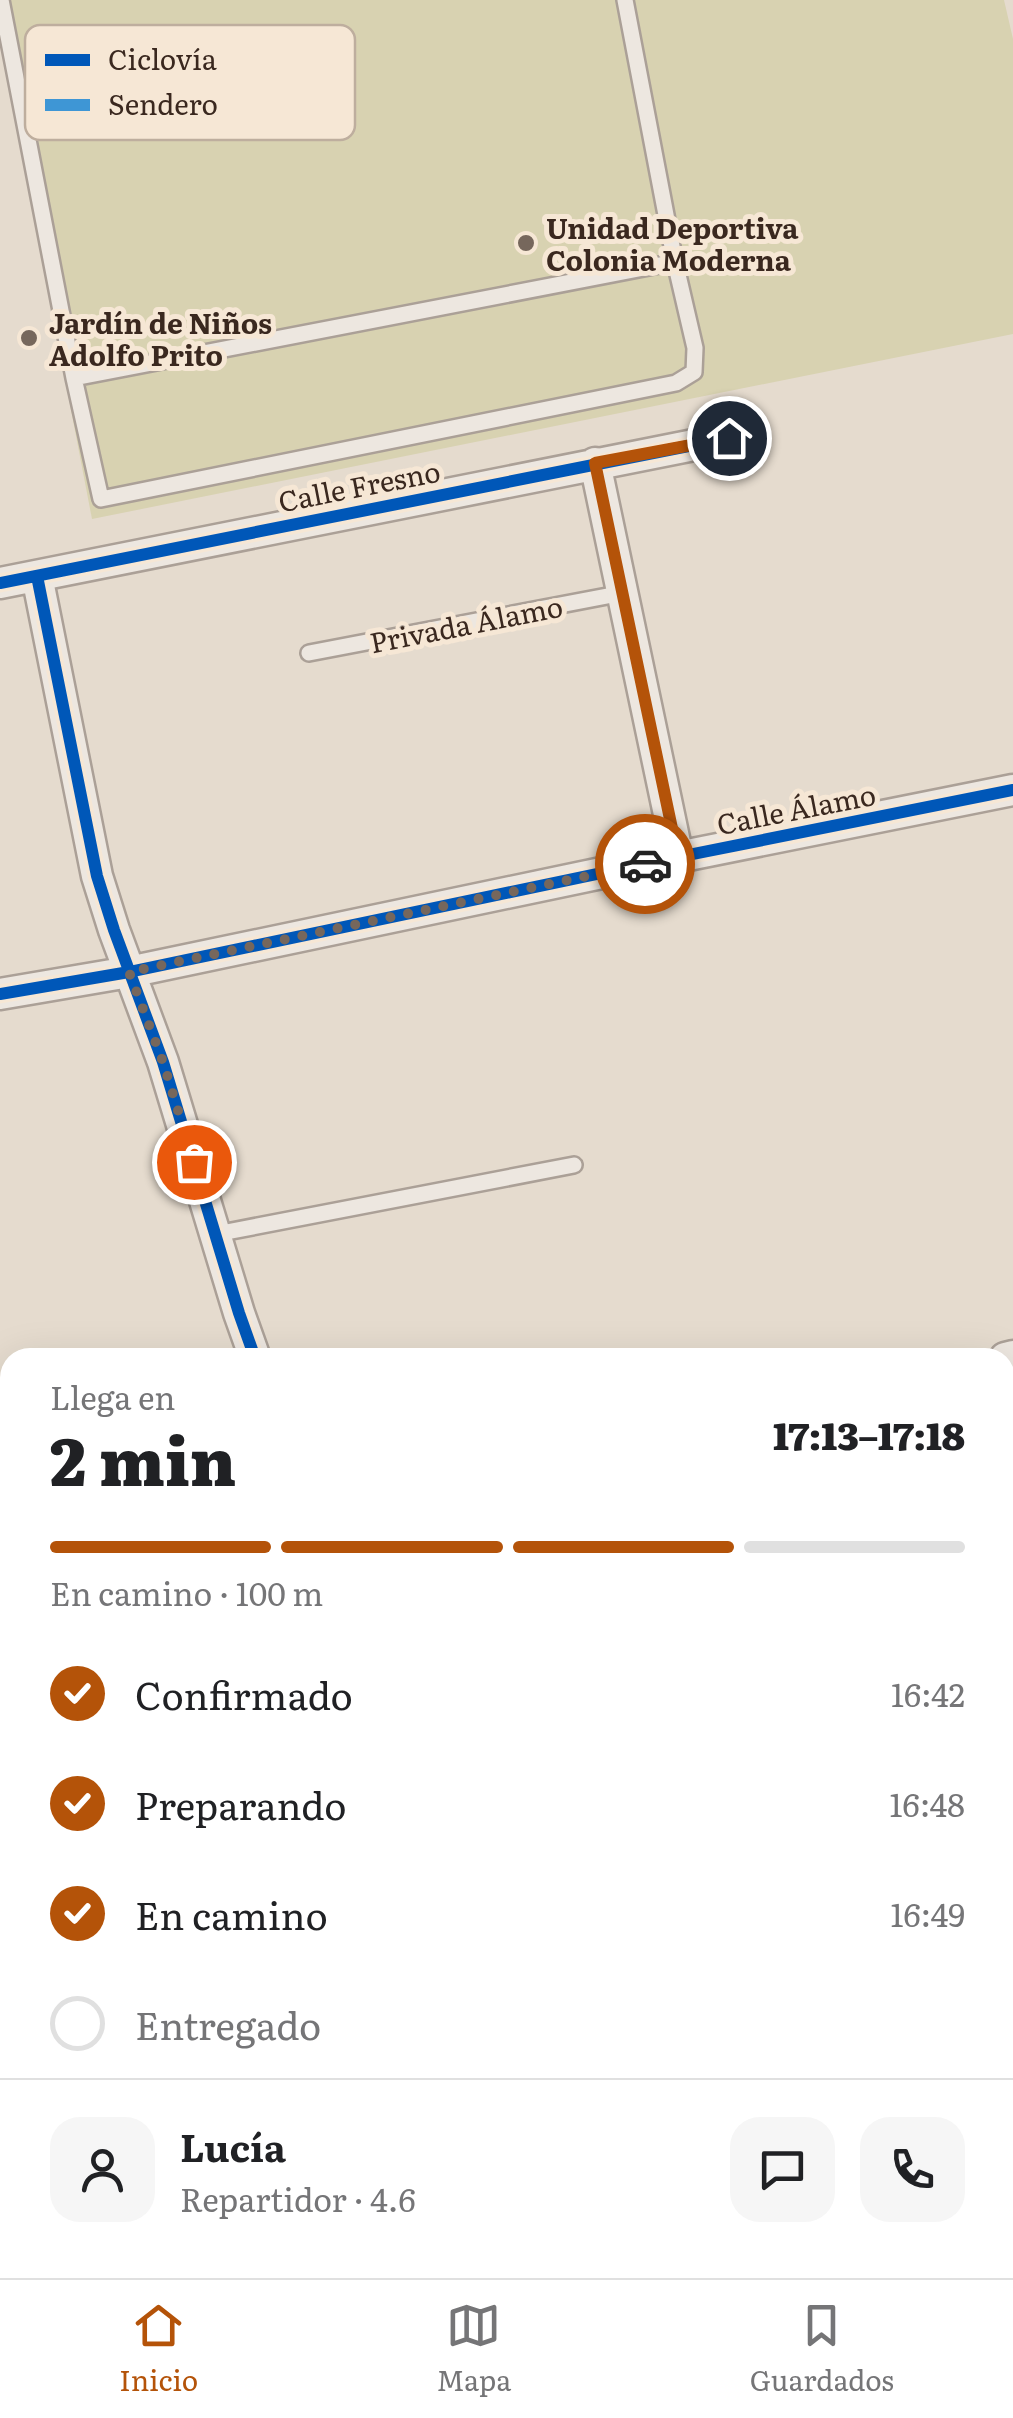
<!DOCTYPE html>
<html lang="es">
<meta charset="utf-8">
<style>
:root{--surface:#fff;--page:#f6f6f6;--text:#202124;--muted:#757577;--line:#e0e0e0;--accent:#b45309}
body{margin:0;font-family:Literata,serif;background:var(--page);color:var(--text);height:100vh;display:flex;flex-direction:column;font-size:38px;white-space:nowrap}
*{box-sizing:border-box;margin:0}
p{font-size:32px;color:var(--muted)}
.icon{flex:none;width:55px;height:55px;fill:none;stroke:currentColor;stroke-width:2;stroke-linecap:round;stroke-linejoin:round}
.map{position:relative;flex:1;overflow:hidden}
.side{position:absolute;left:0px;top:1348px;width:1015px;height:932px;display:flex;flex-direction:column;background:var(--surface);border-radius:30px 30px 0 0;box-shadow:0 10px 40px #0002}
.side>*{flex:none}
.pin{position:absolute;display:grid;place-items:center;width:85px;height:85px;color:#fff;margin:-42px;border:5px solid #fff;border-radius:50%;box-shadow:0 2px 10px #0007}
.courier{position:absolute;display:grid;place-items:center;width:100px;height:100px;margin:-50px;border:8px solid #b45309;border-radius:50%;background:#fff;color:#222;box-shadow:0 2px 12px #0007}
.summary em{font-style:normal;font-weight:800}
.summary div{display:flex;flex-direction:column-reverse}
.summary{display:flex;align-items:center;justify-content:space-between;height:170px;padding:0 50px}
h1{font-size:65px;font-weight:800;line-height:75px}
.bar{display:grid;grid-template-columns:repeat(4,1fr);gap:15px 10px;align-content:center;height:120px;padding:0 50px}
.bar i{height:12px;border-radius:8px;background:var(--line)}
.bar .on{background:var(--accent)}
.bar p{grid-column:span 4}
.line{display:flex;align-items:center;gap:25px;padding:0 50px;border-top:2px solid var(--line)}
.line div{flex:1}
.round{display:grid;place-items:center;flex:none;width:105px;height:105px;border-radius:30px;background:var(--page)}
ol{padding:0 50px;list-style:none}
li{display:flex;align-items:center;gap:30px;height:110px}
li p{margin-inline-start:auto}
li .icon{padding:10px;border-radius:50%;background:var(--accent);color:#fff;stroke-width:4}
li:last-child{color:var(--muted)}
li i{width:55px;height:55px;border:5px solid var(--line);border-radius:50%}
.tab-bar{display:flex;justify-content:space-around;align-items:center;height:140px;border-top:2px solid var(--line);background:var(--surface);font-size:28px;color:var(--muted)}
.tab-bar a{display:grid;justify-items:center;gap:5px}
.tab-bar .on{color:var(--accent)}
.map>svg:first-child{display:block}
.green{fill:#d8d2b1}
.building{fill:#c9b9af;stroke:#a6968d;stroke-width:2.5}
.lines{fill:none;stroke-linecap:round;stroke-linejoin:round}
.lane-casing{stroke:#aba097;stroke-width:20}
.street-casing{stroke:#aba097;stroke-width:35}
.secondary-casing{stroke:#9a9087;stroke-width:48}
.lane{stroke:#ede7e0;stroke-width:15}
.street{stroke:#ede7e0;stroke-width:30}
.secondary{stroke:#ede7e0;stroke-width:42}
.quiet{stroke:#3e96d5;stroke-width:10;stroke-dasharray:20 10;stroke-linecap:butt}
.cycleway-casing{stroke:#f6e7d5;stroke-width:19}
.cycleway{stroke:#0057b8;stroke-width:12}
.done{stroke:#76675c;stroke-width:10;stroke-dasharray:0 18}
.route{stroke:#b45309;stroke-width:12}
.poi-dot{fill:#76675c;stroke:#f6e7d5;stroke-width:4}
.labels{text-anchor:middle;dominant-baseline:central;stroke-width:10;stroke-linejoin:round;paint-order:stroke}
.poi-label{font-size:28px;font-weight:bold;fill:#3a281f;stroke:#f6e7d5;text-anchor:start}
.street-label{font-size:28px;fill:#3a281f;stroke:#f6e7d5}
.key{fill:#f6e7d5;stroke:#beae9e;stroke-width:2.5}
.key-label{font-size:28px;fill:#3a281f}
</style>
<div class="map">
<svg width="1013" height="2278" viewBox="0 0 1013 2278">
<rect width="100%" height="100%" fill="#e5dbce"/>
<path class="green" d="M0,0h1004l9,39v295l-921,185 -92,-478z"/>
<path class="building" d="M1013,1966v60l-8,1v-59z"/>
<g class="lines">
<defs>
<path id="lane" d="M1,0l73,378 27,121 575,-116 18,-11 1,-24 -20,-86
M74,378l601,-116 -50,-262
M309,653l314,-60
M216,1234l358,-69
M1005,1901l8,-1
M0,1945l10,-3
M1005,2063l8,-2
M1005,2151l8,-1
M60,2278l26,-8"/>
<path id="street" d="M595,463l83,394
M37,576l60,300 17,54 49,132 76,251 16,45
M0,583l729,-145
M0,994l129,-22 549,-115 335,-67
M1005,1358l8,-2
M0,1529l10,-2
M0,1795l10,-2
M589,2270l3,8"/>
<path id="secondary" d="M0,2216l10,23
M23,2270l3,8"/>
</defs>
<use href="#lane" class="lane-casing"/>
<use href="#street" class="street-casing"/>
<use href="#secondary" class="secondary-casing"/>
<use href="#lane" class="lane"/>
<use href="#street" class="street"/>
<use href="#secondary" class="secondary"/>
<path class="quiet" d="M595,463l83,394"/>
<defs>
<path id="cycleway" d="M37,576l60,300 17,54 49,132 76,251 16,45
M0,583l729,-145
M0,994l129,-22 549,-115 335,-67"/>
</defs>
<use href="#cycleway" class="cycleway-casing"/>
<use href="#cycleway" class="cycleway"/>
</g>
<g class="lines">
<path class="done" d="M194,1162l-31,-100 -34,-90 516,-108"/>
<path class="route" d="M645,864l33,-7 -83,-394 134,-25"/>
</g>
<g class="poi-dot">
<circle cx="526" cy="243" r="10"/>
<circle cx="29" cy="338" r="10"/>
</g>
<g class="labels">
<g class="poi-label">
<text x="546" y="227">Unidad Deportiva<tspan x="546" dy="32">Colonia Moderna</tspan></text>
<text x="49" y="322">Jardín de Niños<tspan x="49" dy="32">Adolfo Prito</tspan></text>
</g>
<g class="street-label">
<text transform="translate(359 485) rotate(-11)">Calle Fresno</text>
<text transform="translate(466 623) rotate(-11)">Privada Álamo</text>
<text transform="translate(796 808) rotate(-11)">Calle Álamo</text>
</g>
</g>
<rect x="25" y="25" width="330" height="115" rx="15" class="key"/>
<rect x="45" y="54" width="45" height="12" fill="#0057b8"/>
<rect x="45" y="99" width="45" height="12" fill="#3e96d5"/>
<g class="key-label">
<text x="108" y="70">Ciclovía</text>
<text x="108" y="115">Sendero</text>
</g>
</svg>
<div class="pin" style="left:194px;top:1162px;background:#ea580c"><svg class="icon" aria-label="bag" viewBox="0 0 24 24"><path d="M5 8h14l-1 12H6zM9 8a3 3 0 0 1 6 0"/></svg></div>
<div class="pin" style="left:729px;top:438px;background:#1f2937"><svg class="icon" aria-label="home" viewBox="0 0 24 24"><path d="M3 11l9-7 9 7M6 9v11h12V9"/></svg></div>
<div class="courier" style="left:645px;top:864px"><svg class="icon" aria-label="car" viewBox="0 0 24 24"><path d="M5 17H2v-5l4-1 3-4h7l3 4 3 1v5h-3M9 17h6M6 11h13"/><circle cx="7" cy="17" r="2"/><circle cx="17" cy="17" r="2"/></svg></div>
<section class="side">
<div class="summary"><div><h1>2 min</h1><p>Llega en</p></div><em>17:13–17:18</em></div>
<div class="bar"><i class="on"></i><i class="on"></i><i class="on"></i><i></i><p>En camino · 100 m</p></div>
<ol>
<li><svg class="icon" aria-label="check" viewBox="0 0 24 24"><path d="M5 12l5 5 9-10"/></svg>Confirmado<p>16:42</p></li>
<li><svg class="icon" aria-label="check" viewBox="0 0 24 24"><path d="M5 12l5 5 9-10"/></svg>Preparando<p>16:48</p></li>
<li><svg class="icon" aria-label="check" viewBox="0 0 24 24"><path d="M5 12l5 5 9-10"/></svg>En camino<p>16:49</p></li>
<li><i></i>Entregado</li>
</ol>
<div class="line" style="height:180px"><a class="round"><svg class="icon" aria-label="person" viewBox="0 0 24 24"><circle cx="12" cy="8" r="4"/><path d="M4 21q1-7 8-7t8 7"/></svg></a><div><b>Lucía</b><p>Repartidor · 4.6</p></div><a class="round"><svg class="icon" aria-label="chat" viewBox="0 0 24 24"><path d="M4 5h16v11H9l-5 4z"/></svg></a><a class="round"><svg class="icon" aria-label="phone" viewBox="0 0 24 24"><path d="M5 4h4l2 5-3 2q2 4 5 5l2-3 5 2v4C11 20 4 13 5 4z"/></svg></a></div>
</section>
</div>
<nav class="tab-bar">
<a class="on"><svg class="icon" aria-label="home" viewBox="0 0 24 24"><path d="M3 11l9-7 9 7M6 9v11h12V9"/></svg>Inicio</a>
<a><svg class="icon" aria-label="map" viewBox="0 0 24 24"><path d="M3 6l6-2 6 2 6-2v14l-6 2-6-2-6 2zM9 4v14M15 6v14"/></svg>Mapa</a>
<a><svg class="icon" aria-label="saved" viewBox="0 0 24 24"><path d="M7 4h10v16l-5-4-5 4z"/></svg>Guardados</a>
</nav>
